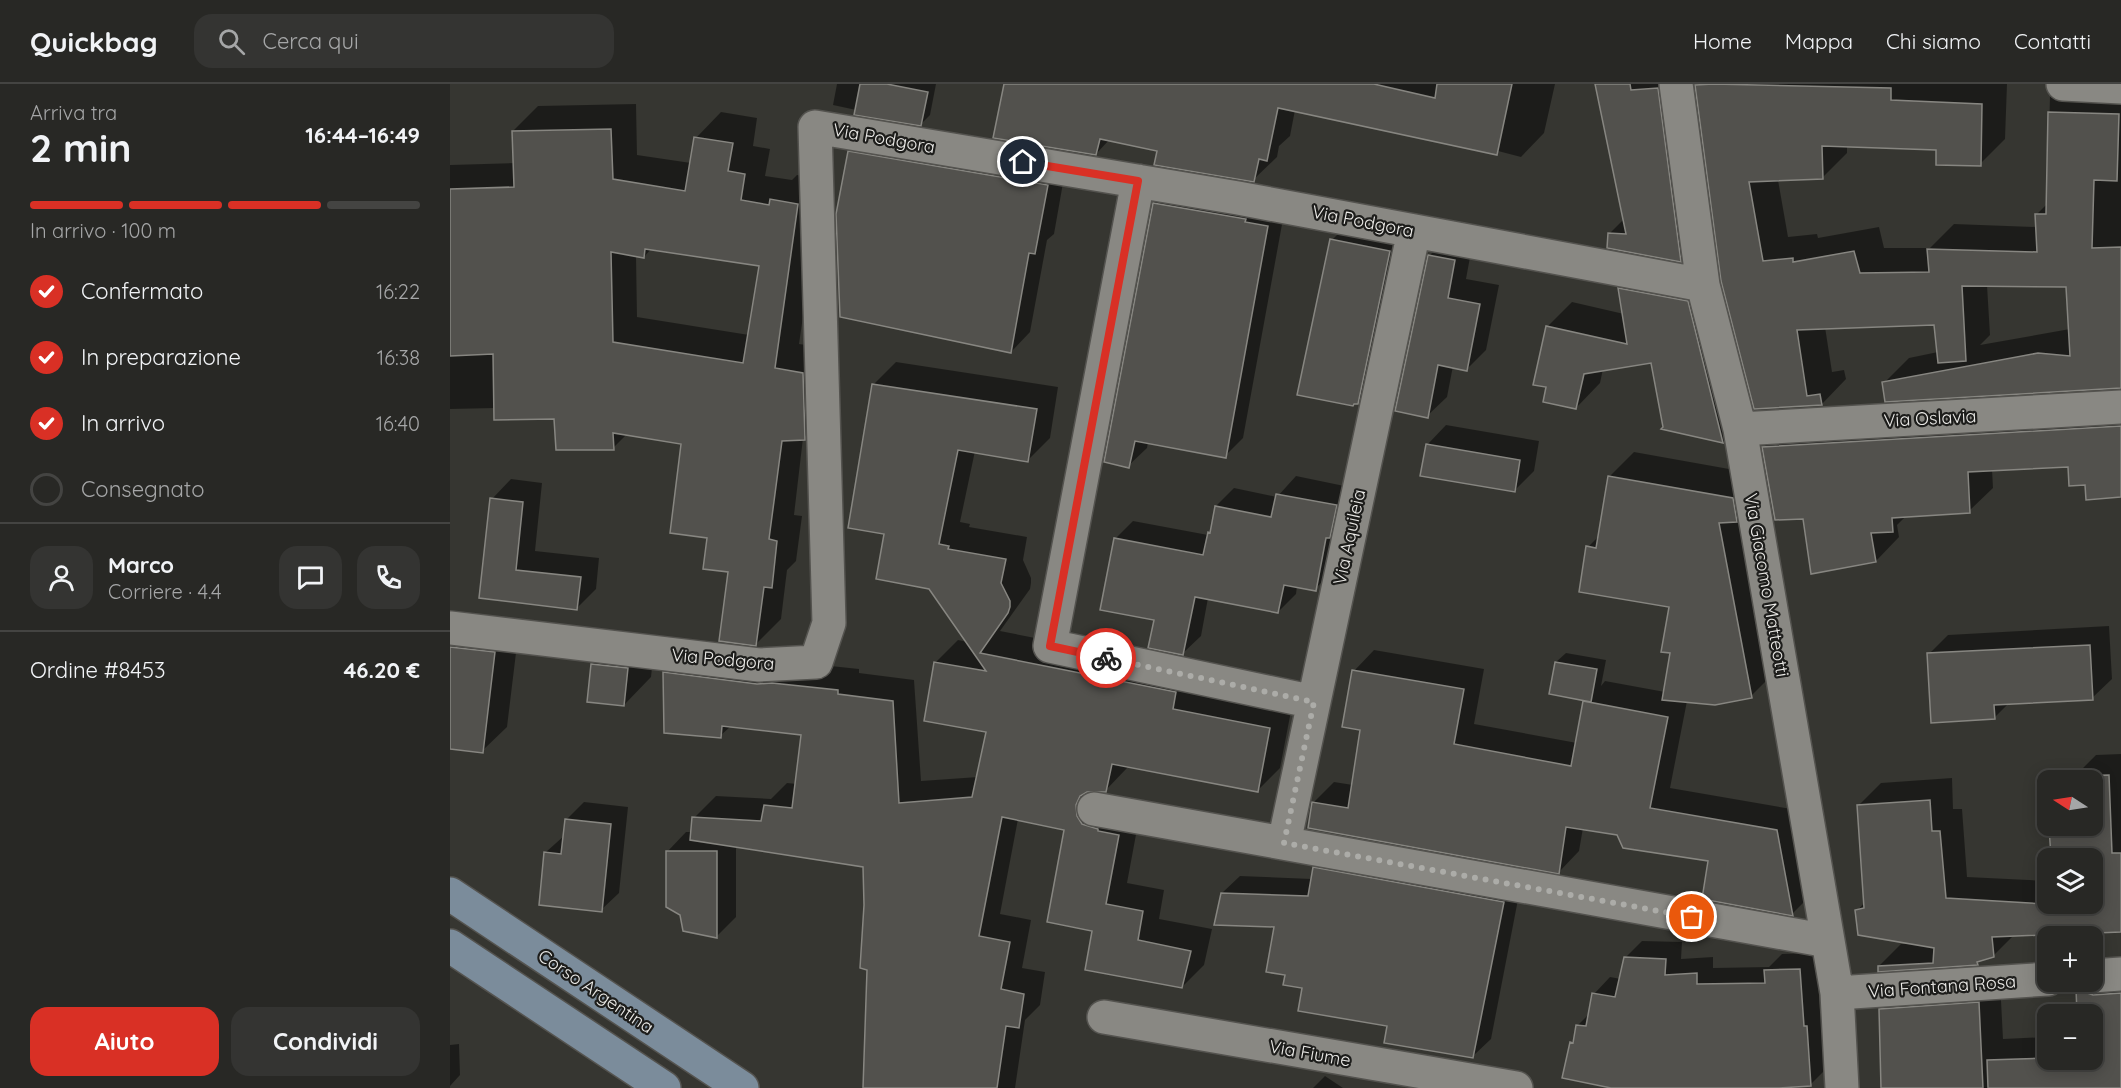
<!DOCTYPE html>
<html lang="it">
<meta charset="utf-8">
<style>
:root{--surface:#282825;--page:#343432;--text:#f1f3f6;--muted:#a5a6a7;--line:#444442;--accent:#d93025}
body{margin:0;font-family:Quicksand,sans-serif;background:var(--page);color:var(--text);height:100vh;display:flex;flex-direction:column;font-size:22px;white-space:nowrap}
*{box-sizing:border-box;margin:0}
p{font-size:20px;color:var(--muted)}
.icon{flex:none;width:33px;height:33px;fill:none;stroke:currentColor;stroke-width:2;stroke-linecap:round;stroke-linejoin:round}
.map{position:relative;flex:1;overflow:hidden}
.sheet{display:flex;flex-direction:column;background:var(--surface);width:450px}
.sheet>*{flex:none}
.needle{width:39px;rotate:282deg}
.tools{position:absolute;left:1587px;top:686px;display:grid;gap:12px}
.tools a{display:grid;place-items:center;width:66px;height:66px;border-radius:12px;background:var(--surface);box-shadow:0 3px 15px #0003,0 0 0 2px var(--line);font-size:30px}
.pin{position:absolute;display:grid;place-items:center;width:51px;height:51px;color:#fff;margin:-26px;border:3px solid #fff;border-radius:50%;box-shadow:0 2px 6px #0007}
.courier{position:absolute;display:grid;place-items:center;width:60px;height:60px;margin:-30px;border:4px solid #d93025;border-radius:50%;background:#fff;color:#222;box-shadow:0 2px 8px #0007}
.overview em{font-style:normal;font-weight:700}
.overview div{display:flex;flex-direction:column-reverse}
.overview{display:flex;align-items:center;justify-content:space-between;height:102px;padding:0 30px}
h1{font-size:39px;font-weight:700;line-height:45px}
.bar{display:grid;grid-template-columns:repeat(4,1fr);gap:9px 6px;align-content:center;height:72px;padding:0 30px}
.bar i{height:8px;border-radius:4px;background:var(--line)}
.bar .on{background:var(--accent)}
.bar p{grid-column:span 4}
.line{display:flex;align-items:center;gap:15px;padding:0 30px;border-top:2px solid var(--line)}
.line div{flex:1}
.round{display:grid;place-items:center;flex:none;width:63px;height:63px;border-radius:18px;background:var(--page)}
ol{padding:0 30px;list-style:none}
li{display:flex;align-items:center;gap:18px;height:66px}
li p{margin-inline-start:auto}
li .icon{padding:6px;border-radius:50%;background:var(--accent);color:#fff;stroke-width:4}
li:last-child{color:var(--muted)}
li i{width:33px;height:33px;border:3px solid var(--line);border-radius:50%}
.button{display:flex;gap:12px;margin-top:auto;padding:12px 30px}
.button a{flex:1;height:69px;border-radius:18px;background:var(--accent);color:#fff;font-size:24px;font-weight:700;line-height:69px;text-align:center}
.button a+a{background:var(--page);color:var(--text)}
header{display:flex;align-items:center;gap:36px;box-sizing:border-box;height:84px;padding:0 30px;background:var(--surface);border-bottom:2px solid var(--line)}
header strong{font-size:28px}
nav{display:flex;gap:33px;margin-inline-start:auto;font-size:21px}
.search{width:420px;height:54px;background:var(--page);display:flex;align-items:center;gap:15px;box-sizing:border-box;padding:0 21px;border-radius:18px;color:var(--muted);font-size:22px}
main{display:flex;flex:1;min-height:0}
.map>svg:first-child{display:block}
.shadow{fill:#0007;fill-rule:evenodd}
.building{fill:#52514d;stroke:#878681;stroke-width:1.5;fill-rule:evenodd}
.lines{fill:none;stroke-linecap:round;stroke-linejoin:round}
.minor-casing{stroke:#54534f;stroke-width:36}
.secondary-casing{stroke:#54534f;stroke-width:36}
.minor{stroke:#898883;stroke-width:33}
.secondary{stroke:#7b8c9b;stroke-width:33}
.done{stroke:#acaca8;stroke-width:6;stroke-dasharray:0 10.8}
.route{stroke:#d93025;stroke-width:8}
.labels{text-anchor:middle;dominant-baseline:central;stroke-width:4.5;stroke-linejoin:round;paint-order:stroke}
.street-label{font-size:18px;fill:#ecebe8;stroke:#1d1d1b}
</style>
<header>
<strong>Quickbag</strong>
<div class="search"><svg class="icon" aria-label="search" viewBox="0 0 24 24"><circle cx="10" cy="10" r="6"/><path d="M15 15l6 6"/></svg>Cerca qui</div>
<nav><a>Home</a><a>Mappa</a><a>Chi siamo</a><a>Contatti</a></nav>
</header>
<main>
<section class="sheet">
<div class="overview"><div><h1>2 min</h1><p>Arriva tra</p></div><em>16:44–16:49</em></div>
<div class="bar"><i class="on"></i><i class="on"></i><i class="on"></i><i></i><p>In arrivo · 100 m</p></div>
<ol>
<li><svg class="icon" aria-label="check" viewBox="0 0 24 24"><path d="M5 12l5 5 9-10"/></svg>Confermato<p>16:22</p></li>
<li><svg class="icon" aria-label="check" viewBox="0 0 24 24"><path d="M5 12l5 5 9-10"/></svg>In preparazione<p>16:38</p></li>
<li><svg class="icon" aria-label="check" viewBox="0 0 24 24"><path d="M5 12l5 5 9-10"/></svg>In arrivo<p>16:40</p></li>
<li><i></i>Consegnato</li>
</ol>
<div class="line" style="height:108px"><a class="round"><svg class="icon" aria-label="person" viewBox="0 0 24 24"><circle cx="12" cy="8" r="4"/><path d="M4 21q1-7 8-7t8 7"/></svg></a><div><b>Marco</b><p>Corriere · 4.4</p></div><a class="round"><svg class="icon" aria-label="chat" viewBox="0 0 24 24"><path d="M4 5h16v11H9l-5 4z"/></svg></a><a class="round"><svg class="icon" aria-label="phone" viewBox="0 0 24 24"><path d="M5 4h4l2 5-3 2q2 4 5 5l2-3 5 2v4C11 20 4 13 5 4z"/></svg></a></div>
<div class="line" style="height:78px"><div>Ordine #8453</div><b>46.20 €</b></div>
<div class="button"><a>Aiuto</a><a>Condividi</a></div>
</section>
<div class="map">
<svg width="1671" height="1004" viewBox="0 0 1671 1004">
<rect width="100%" height="100%" fill="#363631"/>
<path class="shadow" d="M387,0h99l-6,31 -9,9 -88,-19z
M572,0h533l-11,49 -23,24 -23,-6 -2,3 -201,-44 -5,26 -11,10 -2,11 -24,23 -94,-31 -49,-10 -14,15z
M1146,0h89l20,151 -25,25 -71,-26 15,-15z
M1246,0h311l-2,55 -25,25 -42,-15 -91,-3v7l-25,25 -44,2 10,57 29,-3 1,4 61,-11 5,21h46l24,-24 83,3 -1,-12 11,-11 3,-108 12,-12h59v303l-237,-4 25,-25 29,-6 -3,-29 -110,4 7,45 12,-2 2,9 -24,25 -67,4 -32,-127zM1537,201h80l3,44 -90,16 10,-10z
M186,20l1,51 54,8 5,-25 25,-26 36,6 -4,28 17,3 -5,27 27,4 5,-5 26,4 -24,165 29,4 2,65 -27,25 -9,77 8,1 -6,45 -9,9 -6,49 -25,25 -26,-74 -22,-33 -26,-94 -55,-9 -14,14 -58,-30 -59,-10 -46,1v-244l65,-2 -2,-32 25,-25zM202,164l109,17 -12,70 -112,-18 -1,-62 8,2z
M418,49l198,33 -12,68 -7,6 -17,92 -19,20 -162,-200z
M723,101l112,23 -42,230 -18,18 -77,-14 -1,6 -19,18 26,-263z
M901,137l58,11 -32,151 -20,20 -25,-163z
M999,152l24,5 -7,38 33,6 -13,65 -19,19 -14,-3 -6,31 -20,19 2,-160z
M1194,181l68,12 35,141 -24,24 -59,-14 -11,-67 -50,8 -3,14 -24,25 -28,-22 -1,-59 25,-25 52,12 -5,-25z
M446,278l162,25 -8,51 -22,22 -53,-9 -15,71 10,2 -1,3 58,10 -4,23 8,18v5l-1,6 -30,42 198,39 94,36 -12,62 -22,22 -130,-25 -1,3 -22,23 -7,-1v3l42,20 -13,70 37,7 -5,29 53,10 -8,36 -22,22 -88,-57 -28,-101 -48,-10 -18,95 31,6 -9,48 23,4 -5,33 -15,15 -10,68h-151l5,-119 -4,-104 -129,-20v72l-19,19 -36,-22 -14,-62 19,-20h6l2,-14 22,-22 55,3 16,-16 10,1 6,-50 -72,-8 -11,10 -55,-63 22,-22 172,18v4l55,7 7,101 57,-4 10,-46 -52,-69 22,-22 10,2 -38,-55 -44,-54 -37,-6 25,-143z
M1671,320v92l-35,-12 -16,-19 -78,4 1,19 -24,23 -62,4 -10,10 2,12 -23,24 -72,-44 -40,-70 23,-24z
M996,341l93,16 -5,30 -20,20 -87,-46z
M1184,368l123,22 18,198 -24,24 -64,5 -17,87 127,22 15,84 -20,20 -83,-54 -91,-26 -35,-6 -4,23 -20,21 -245,-70 20,-20 19,3 8,-56 -7,-58 20,-21 110,19 -10,55 103,19 8,-41 2,-3 -31,-37 10,-9 40,7 -5,26 4,-5 60,11 7,-40 -2,-46 -82,-59 12,-12 9,-58z
M846,392l58,12 -21,83 -18,18 -18,-3 -1,8 -18,18 -70,-14 -7,38 -18,17 -28,-34 -40,-80 18,-18 75,14 4,-5 4,-24 18,-18 43,9z
M61,395l31,4 -7,68 64,7 -3,31 -19,19 -96,-11 11,-98z
M0,534l69,10 -12,99 -25,24 -32,-4z
M1659,542l3,53 -20,19 -83,5 -15,15 -65,-64 19,-19z
M170,553l35,4 -4,36 -27,28 -31,-41z
M1671,670v176l-106,4 -22,22 -12,3 -4,4 -98,3 22,-22h9l-53,-33 8,-9 -6,-97 22,-22 71,-5 1,31h9l5,68 80,4 -1,-24 6,-6 -1,-22 4,-4h37v-45h-18v-3l22,-22zM1598,774h44v45h-44z
M134,718l44,5 -9,86 -18,17 -55,-58 19,-17 2,-16z
M882,767l189,33 -30,155 -18,17 -84,-31 -86,-38 -16,-13 -11,-48 -54,-33 18,-17 72,3 2,-11z
M1192,857l40,1 -1,17 32,-2v11l56,-1 13,-13 34,-1 4,57h3l4,58 -17,17 -55,3h-123l-61,-45 4,-4 3,-14 12,-12 4,-19 16,-17 11,2 4,-21z
M1671,889v115h-238l-3,-78 22,-22 98,-7 3,58 45,-2v22h44v-45h-13l-2,-25 9,-8z
M9,960l1,31 -10,11v-41z
M875,992l18,12h-30z"/>
<path class="building" d="M410,0h27l41,8 -7,34 -67,-11z
M554,0h370l61,14 2,-14h75l-15,71 -219,-47 -11,53 -8,-2 -5,23 -100,-17 3,-14 -57,-12 -4,16 -103,-17z
M1145,0h35l1,6 27,-2 23,174 -74,-14 1,-15 18,1z
M1263,0l178,4v12l91,4 -1,62 -45,-1v-15l-114,-4 1,33 -74,3 14,79 30,-3v4l61,-11 6,22 69,-1 -2,-23 110,3 -2,-38h11l2,-102 71,2 -2,67 -23,-1 -2,68 29,-1v141l-236,14 -3,-20 156,-29 32,3 -4,-69 -104,-1 4,75 -28,2 -4,-38 -137,5 10,66 13,-2 2,11 -68,4 -33,-128 -26,-196z
M161,45l2,50 72,12 9,-54 39,6 -5,28 17,3 -4,26 28,5 1,-6 28,5 -23,164 28,5 2,67 -23,1 -13,98 8,2 -5,47 -8,-1 -8,59 -37,-5 9,-69 -25,-3 4,-31 -37,-5 11,-89 -68,-11 1,17h-58l-2,-31 -60,1 -1,-66 -43,2v-167l64,-2 -2,-56zM195,165l114,17 -16,97 -130,-21 -2,-90 33,6z
M398,67l200,34 -13,69 -6,-1 -18,100 -171,-36 -4,-103z
M703,119l93,16 -1,3 23,4 -42,232 -91,-17 -6,27 -25,-6z
M880,155l60,12 -32,153h-4l-1,2 -56,-11z
M978,171l27,5 -7,38 32,6 -13,67 -29,-6 -10,53 -33,-7z
M1168,204l70,13 35,142 -62,-14 2,-2 -12,-64 -67,11 -8,35 -33,-7 3,-15 -13,-2 13,-59 81,18z
M422,300l165,25 -9,53 -70,-12 -19,94 10,2 -1,3 58,10 -5,24 9,18v6l-2,6 -28,40 196,39 -3,17 97,19 -12,64 -146,-28 -6,28h-19l-7,4 -4,9 1,11 5,8 16,5v2l21,4 -13,69 37,7 -5,29 53,11 -9,37 -97,-18 7,-39 -45,-9 17,-92 -62,-13 -23,119 31,6 -9,47 23,5 -5,34 -13,-2 -9,62h-134l4,-118 -7,-2 4,-63 -1,-38 -173,-27 2,-23 69,4 3,-16 28,3 9,-73 -79,-9 -1,12 -57,-5 -1,-61 94,12 15,-1 66,7v4l55,7 6,102 73,-6 14,-65 -62,-11 10,-59 52,9 -57,-82 -53,-10 8,-45 -36,-6z
M1671,342v71l-35,3 -1,-15 -16,1 -1,-19 -100,5 2,41 -78,5 1,14 -22,1 5,29 -65,12 -8,-55 -28,1 -13,-73z
M976,360l94,16 -5,32 -95,-16z
M1158,392l125,22 4,24 -18,1 33,175 -37,7 -53,-5 8,-47 -9,-1 8,-45 -90,-15 7,-46 10,2z
M826,410l61,11 -7,33h-4l-10,53 -32,-6 -6,28 -83,-16 -12,58 -35,-7 6,-28 -54,-10 14,-72 89,17 5,-23 2,1 5,-27 56,11z
M40,414l33,4 -7,68 65,7 -4,33 -98,-12z
M1640,561l3,55 -99,5 1,14 -64,4 -4,-70z
M0,563l45,5 -12,101 -33,-4z
M1105,578l42,7 -6,33 -42,-8z
M141,580l37,4 -4,38 -37,-4z
M902,586l112,19 -10,55 117,22 12,-65 85,16 -18,91 127,22 16,86 -91,-17 6,-38 -85,-13 -6,-13 -51,-8 -7,47 -251,-46 4,-26 36,6 12,-78 -18,-3z
M1659,691l3,78h9v79l-129,5 2,20 -17,5 1,3 -100,7v-6l55,-3 1,-15 -76,-13 -3,-25 9,-2 -7,-103 73,-5 2,31h8l6,67 100,6 -2,-47 7,-1 -2,-28 43,-3v-45h-19l-1,-4zM1598,774h44v45h-44z
M115,735l46,5 -9,88 -63,-7 5,-53 17,2z
M216,767h51v87l-34,-7 -3,-16 -14,-8z
M863,783l191,35 -31,156 -89,-15 3,-17 -89,-15 4,-23 -19,-3 2,-10 -19,-3 8,-45 -60,-2 7,-32 87,3z
M1174,873l42,2 -1,16 32,-2v11l68,-1 -1,-13 36,-1 4,57h3l4,60 -32,2h-168l-49,-10 8,-36 3,1 3,-18 10,1 6,-33 23,4z
M1626,905l17,6 28,-2v95h-133l-1,-28 61,-2 44,1v-45h-15z
M1529,918l4,86h-102l-2,-79z"/>
<g class="lines">
<defs>
<path id="minor" d="M1226,0l27,201 37,144 97,564 5,95
M1613,0l58,3
M688,97l-88,465 264,56
M1290,345l381,-22
M0,544l309,37 57,-3 13,-39 -14,-496 423,71 465,87
M644,725l734,132
M834,759l130,-612
M1642,892l29,-2
M1387,909l211,-14
M654,933l412,71"/>
<path id="secondary" d="M0,810l292,194
M0,862l214,142"/>
</defs>
<use href="#minor" class="minor-casing"/>
<use href="#secondary" class="secondary-casing"/>
<use href="#minor" class="minor"/>
<use href="#secondary" class="secondary"/>
</g>
<g class="lines">
<path class="done" d="M656,574l208,44 -30,141 408,74"/>
<path class="route" d="M573,78l115,19 -88,465 56,12"/>
</g>
<g class="labels">
<g class="street-label">
<text transform="translate(434 54) rotate(10)">Via Podgora</text>
<text transform="translate(913 137) rotate(11)">Via Podgora</text>
<text transform="translate(1480 334) rotate(-3)">Via Oslavia</text>
<text transform="translate(899 453) rotate(-78)">Via Aquileia</text>
<text transform="translate(1317 501) rotate(80)">Via Giacomo Matteotti</text>
<text transform="translate(273 575) rotate(5)">Via Podgora</text>
<text transform="translate(1492 902) rotate(-4)">Via Fontana Rosa</text>
<text transform="translate(146 907) rotate(34)">Corso Argentina</text>
<text transform="translate(860 969) rotate(10)">Via Fiume</text>
</g>
</g>
</svg>
<div class="tools">
<a><svg class="needle" viewBox="-14 -14 28 28"><path d="M0-13l5 13h-10z" fill="#e53935"/><path d="M0 13l5-13h-10z" fill="#a5a6a7"/></svg></a>
<a><svg class="icon" aria-label="layers" viewBox="0 0 24 24"><path d="M12 4l9 5-9 5-9-5zM3 14l9 5 9-5"/></svg></a>
<a>+</a>
<a>−</a>
</div>
<div class="pin" style="left:1242px;top:833px;background:#ea580c"><svg class="icon" aria-label="bag" viewBox="0 0 24 24"><path d="M5 8h14l-1 12H6zM9 8a3 3 0 0 1 6 0"/></svg></div>
<div class="pin" style="left:573px;top:78px;background:#1f2937"><svg class="icon" aria-label="home" viewBox="0 0 24 24"><path d="M3 11l9-7 9 7M6 9v11h12V9"/></svg></div>
<div class="courier" style="left:656px;top:574px"><svg class="icon" aria-label="bike" viewBox="0 0 24 24"><circle cx="6" cy="16" r="4"/><circle cx="18" cy="16" r="4"/><path d="M6 16l4-8h5l3 8M10 8l3 8H6M13 5h3"/></svg></div>
</div>
</main>
